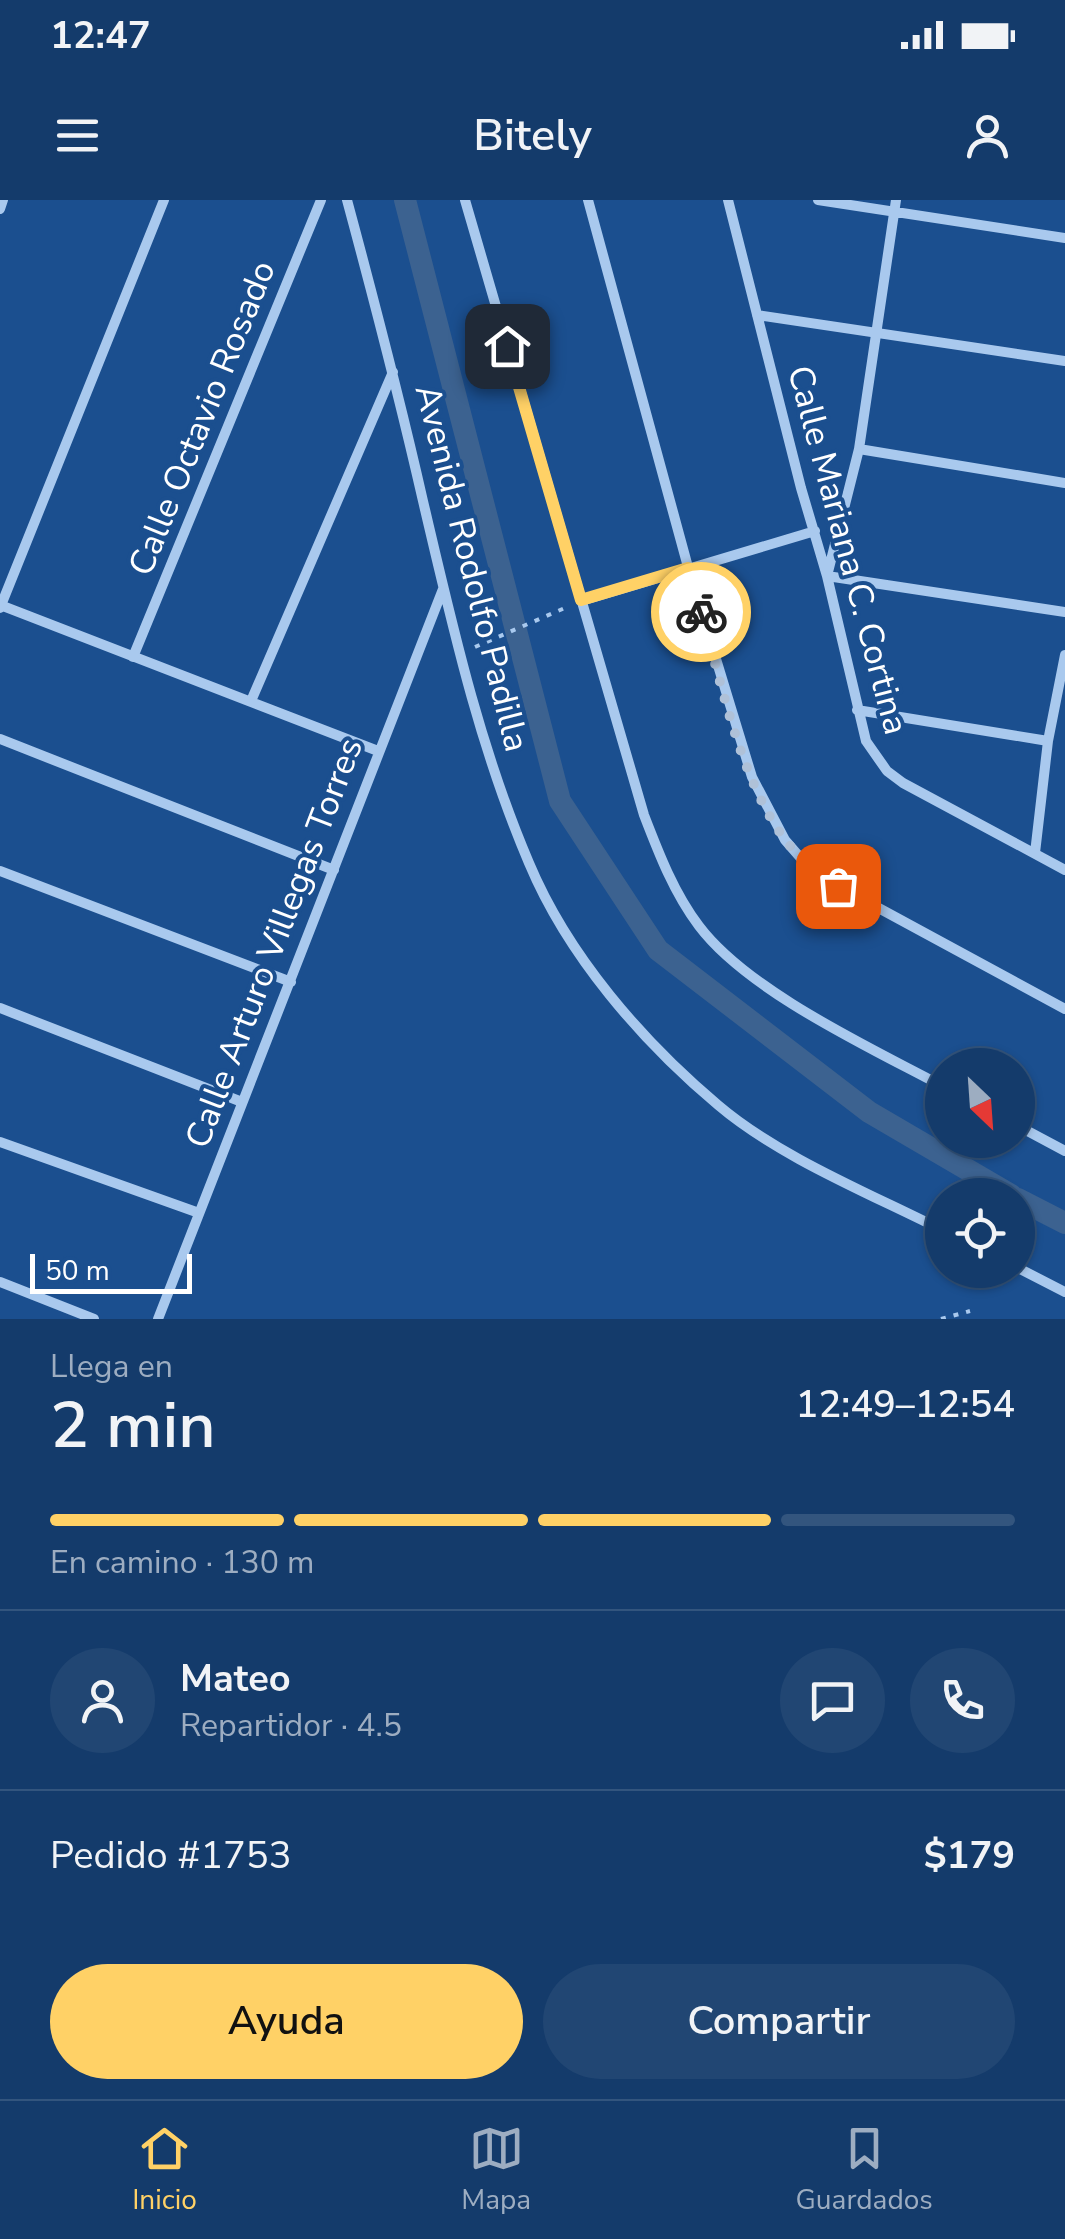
<!DOCTYPE html>
<html lang="es">
<meta charset="utf-8">
<style>
:root{--surface:#143b6b;--page:#214673;--text:#f1f3f6;--muted:#9dadc1;--line:#33557e;--accent:#ffd166}
body{margin:0;font-family:"Nunito Sans",sans-serif;background:var(--page);color:var(--text);height:100vh;display:flex;flex-direction:column;font-size:38px;white-space:nowrap}
*{box-sizing:border-box;margin:0}
p{font-size:32px;color:var(--muted)}
.icon{flex:none;width:55px;height:55px;fill:none;stroke:currentColor;stroke-width:2;stroke-linecap:round;stroke-linejoin:round}
.map{position:relative;height:1119px;overflow:hidden}
.drawer{display:flex;flex-direction:column;background:var(--surface);flex:1}
.drawer>*{flex:none}
.needle{width:65px;rotate:155deg}
.buttons{position:absolute;left:925px;top:848px;display:grid;gap:20px}
.buttons a{display:grid;place-items:center;width:110px;height:110px;border-radius:50%;background:var(--surface);box-shadow:0 2px 8px #0004,0 0 0 2px var(--line);font-size:50px}
.scale{position:absolute;left:30px;bottom:25px;width:162px;box-sizing:border-box;padding-left:10px;border:5px solid #fff;border-top:0;font-size:28px;line-height:35px;white-space:nowrap;color:#fff;-webkit-text-stroke:8px #1b4f8f;paint-order:stroke}
.pin{position:absolute;display:grid;place-items:center;width:85px;height:85px;color:#fff;margin:-42px;border-radius:20px;box-shadow:0 5px 15px #0006}
.courier{position:absolute;display:grid;place-items:center;width:100px;height:100px;margin:-50px;border:8px solid #ffd166;border-radius:50%;background:#fff;color:#222;box-shadow:0 2px 12px #0007}
.headline em{font-style:normal;font-weight:600}
.headline div{display:flex;flex-direction:column-reverse}
.headline{display:flex;align-items:center;justify-content:space-between;height:170px;padding:0 50px}
h1{font-size:65px;font-weight:600;line-height:75px}
.bar{display:grid;grid-template-columns:repeat(4,1fr);gap:15px 10px;align-content:center;height:120px;padding:0 50px}
.bar i{height:12px;border-radius:8px;background:var(--line)}
.bar .selected{background:var(--accent)}
.bar p{grid-column:span 4}
.line{display:flex;align-items:center;gap:25px;padding:0 50px;border-top:2px solid var(--line)}
.line div{flex:1}
.round{display:grid;place-items:center;flex:none;width:105px;height:105px;border-radius:52px;background:var(--page)}
.primary-button{display:flex;gap:20px;margin-top:auto;padding:20px 50px}
.primary-button a{flex:1;height:115px;border-radius:60px;background:var(--accent);color:#111;font-size:40px;font-weight:600;line-height:115px;text-align:center}
.primary-button a+a{background:var(--page);color:var(--text)}
.status{display:flex;justify-content:space-between;align-items:center;height:70px;padding:0 50px;background:var(--surface);direction:ltr}
.status svg{height:28px;fill:currentColor}
header{display:flex;justify-content:space-between;align-items:center;height:130px;padding:0 50px;background:var(--surface);font-size:45px;font-weight:600}
.dock{display:flex;justify-content:space-around;align-items:center;height:140px;border-top:2px solid var(--line);background:var(--surface);font-size:28px;color:var(--muted)}
.dock a{display:grid;justify-items:center;gap:5px}
.dock .selected{color:var(--accent)}
.map>svg:first-child{display:block}
.lines{fill:none;stroke-linecap:round;stroke-linejoin:round}
.canal{stroke:#3c6290;stroke-width:22}
.path{stroke:#a9c9ee;stroke-width:4;stroke-dasharray:5 8;stroke-linecap:butt}
.minor{stroke:#a9c9ee;stroke-width:10}
.done{stroke:#afc1d8;stroke-width:10;stroke-dasharray:0 18}
.route{stroke:#ffd166;stroke-width:12}
.labels{text-anchor:middle;dominant-baseline:central;stroke-width:8;stroke-linejoin:round;paint-order:stroke}
.street-label{font-size:35px;fill:#fff;stroke:#1b4f8f}
</style>
<div class="status"><b>12:47</b><svg viewBox="0 0 49 12"><path d="M0 12V9h3v3zM5 12V6h3v6zM10 12V3h3v9zM15 12V0h3v12zM26 1h20v11H26zM47 4h2v5h-2z"/></svg></div>
<header><svg class="icon" aria-label="menu" viewBox="0 0 24 24"><path d="M4 6h16M4 12h16M4 18h16"/></svg>Bitely<svg class="icon" aria-label="person" viewBox="0 0 24 24"><circle cx="12" cy="8" r="4"/><path d="M4 21q1-7 8-7t8 7"/></svg></header>
<div class="map">
<svg width="1065" height="1119" viewBox="0 0 1065 1119">
<rect width="100%" height="100%" fill="#1b4f8f"/>
<g class="lines">
<path class="canal" d="M405,0l155,601 98,149 211,162 142,83
M1018,999l47,24"/>
<path class="path" d="M475,447l92,-40
M941,1119l29,-8"/>
<path class="minor" d="M347,0c27,100 53,200 76,301 29,123 56,245 106,362 39,93 113,178 189,242 61,52 153,89 224,125
M465,0l179,615c15,39 30,78 55,111 49,65 170,121 243,160
M588,0l100,367 64,210 33,63 20,23 33,23 227,123
M728,0l73,288 26,88 39,165 21,30 16,12 162,87
M818,0l247,38
M896,0l-37,249 -32,127 238,36
M0,9l3,-9
M757,115l308,46
M859,249l206,34
M581,401l234,-70
M0,405l378,146
M0,408l164,-408
M133,457l188,-457
M251,501l142,-329
M857,510l191,31
M0,539l334,131
M1035,653l13,-112 17,-86
M0,671l291,111
M0,808l242,94
M1018,926l47,25
M0,942l199,71
M1018,1068l47,24
M0,1082l94,37
M158,1119l285,-730"/>
</g>
<g class="lines">
<path class="done" d="M701,412c21,72 39,168 85,229 15,19 33,31 52,45"/>
<path class="route" d="M507,146l74,254 107,-32 13,44"/>
</g>
<g class="labels">
<g class="street-label">
<text transform="translate(202 218) rotate(-68)">Calle Octavio Rosado</text>
<text transform="translate(848 350) rotate(75)">Calle Mariana C. Cortina</text>
<text transform="translate(472 368) rotate(76)">Avenida Rodolfo Padilla</text>
<text transform="translate(274 743) rotate(-69)">Calle Arturo Villegas Torres</text>
</g>
</g>
</svg>
<div class="buttons">
<a><svg class="needle" viewBox="-14 -14 28 28"><path d="M0-13l5 13h-10z" fill="#e53935"/><path d="M0 13l5-13h-10z" fill="#9dadc1"/></svg></a>
<a><svg class="icon" aria-label="locate" viewBox="0 0 24 24"><circle cx="12" cy="12" r="6"/><path d="M12 2v4M12 18v4M2 12h4M18 12h4"/></svg></a>
</div>
<div class="scale">50 m</div>
<div class="pin" style="left:838px;top:686px;background:#ea580c"><svg class="icon" aria-label="bag" viewBox="0 0 24 24"><path d="M5 8h14l-1 12H6zM9 8a3 3 0 0 1 6 0"/></svg></div>
<div class="pin" style="left:507px;top:146px;background:#1f2937"><svg class="icon" aria-label="home" viewBox="0 0 24 24"><path d="M3 11l9-7 9 7M6 9v11h12V9"/></svg></div>
<div class="courier" style="left:701px;top:412px"><svg class="icon" aria-label="bike" viewBox="0 0 24 24"><circle cx="6" cy="16" r="4"/><circle cx="18" cy="16" r="4"/><path d="M6 16l4-8h5l3 8M10 8l3 8H6M13 5h3"/></svg></div>
</div>
<section class="drawer">
<div class="headline"><div><h1>2 min</h1><p>Llega en</p></div><em>12:49–12:54</em></div>
<div class="bar"><i class="selected"></i><i class="selected"></i><i class="selected"></i><i></i><p>En camino · 130 m</p></div>
<div class="line" style="height:180px"><a class="round"><svg class="icon" aria-label="person" viewBox="0 0 24 24"><circle cx="12" cy="8" r="4"/><path d="M4 21q1-7 8-7t8 7"/></svg></a><div><b>Mateo</b><p>Repartidor · 4.5</p></div><a class="round"><svg class="icon" aria-label="chat" viewBox="0 0 24 24"><path d="M4 5h16v11H9l-5 4z"/></svg></a><a class="round"><svg class="icon" aria-label="phone" viewBox="0 0 24 24"><path d="M5 4h4l2 5-3 2q2 4 5 5l2-3 5 2v4C11 20 4 13 5 4z"/></svg></a></div>
<div class="line" style="height:130px"><div>Pedido #1753</div><b>$179</b></div>
<div class="primary-button"><a>Ayuda</a><a>Compartir</a></div>
</section>
<nav class="dock">
<a class="selected"><svg class="icon" aria-label="home" viewBox="0 0 24 24"><path d="M3 11l9-7 9 7M6 9v11h12V9"/></svg>Inicio</a>
<a><svg class="icon" aria-label="map" viewBox="0 0 24 24"><path d="M3 6l6-2 6 2 6-2v14l-6 2-6-2-6 2zM9 4v14M15 6v14"/></svg>Mapa</a>
<a><svg class="icon" aria-label="saved" viewBox="0 0 24 24"><path d="M7 4h10v16l-5-4-5 4z"/></svg>Guardados</a>
</nav>
